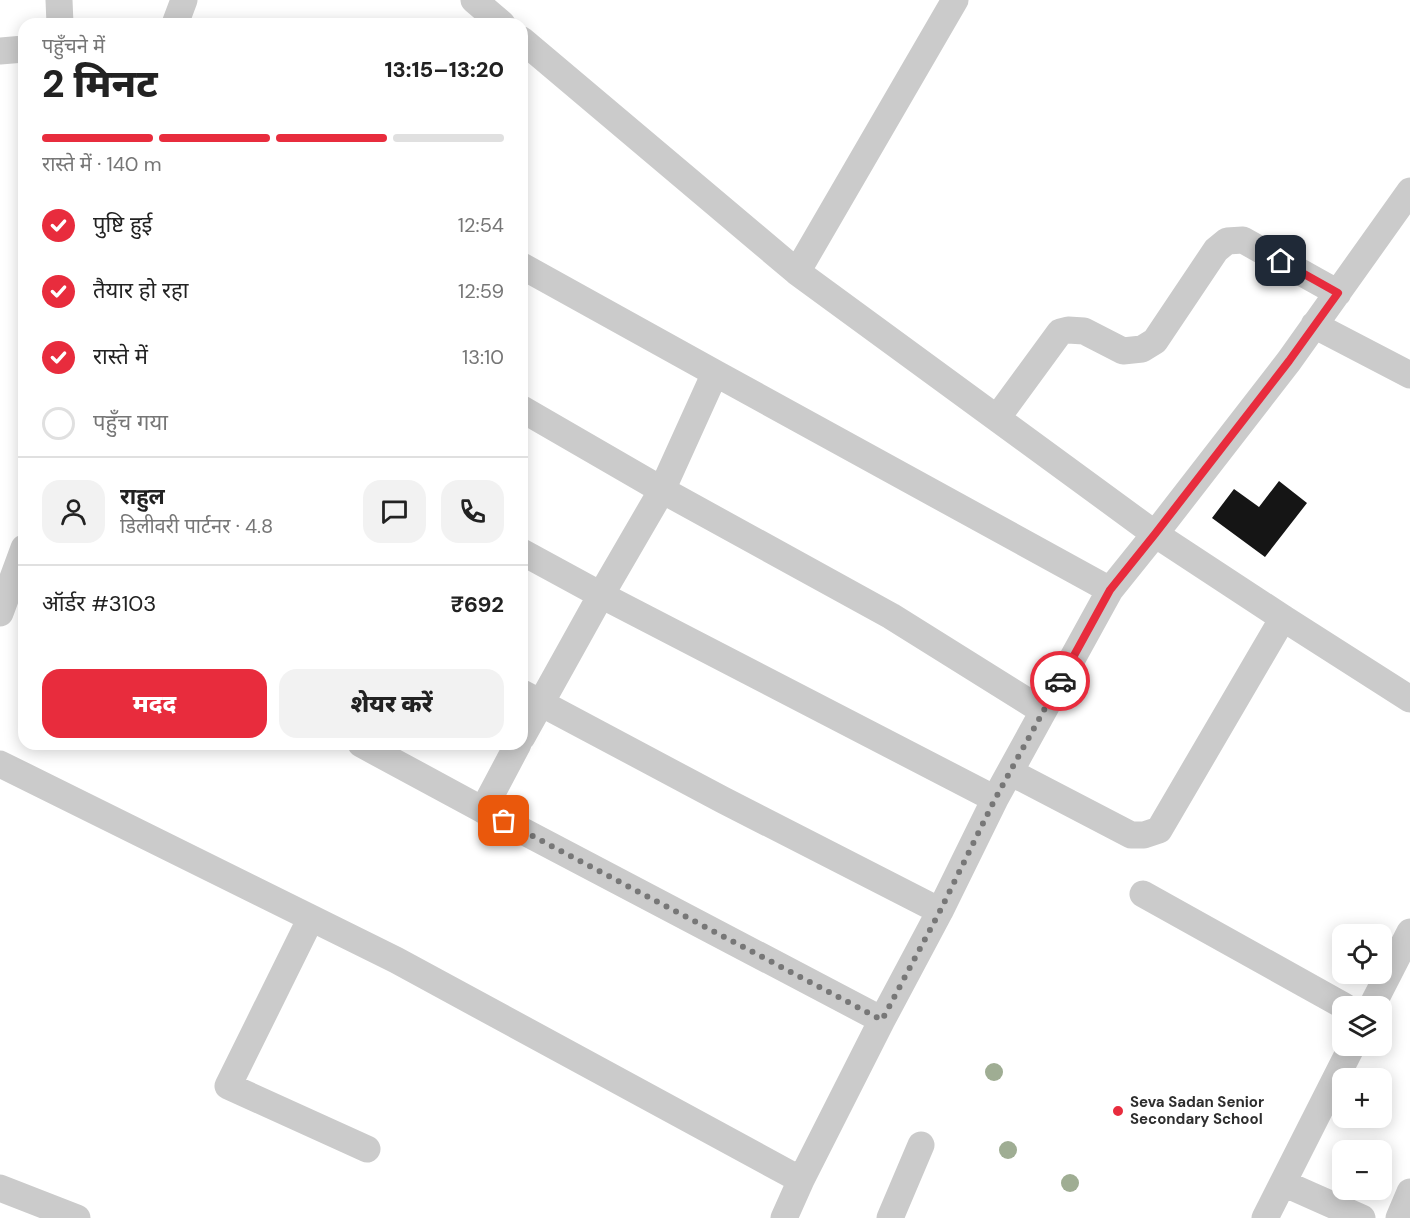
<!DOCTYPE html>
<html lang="hi">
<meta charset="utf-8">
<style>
:root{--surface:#fff;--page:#f2f2f2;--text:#222;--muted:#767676;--line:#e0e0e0;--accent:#e82c3d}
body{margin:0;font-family:"DM Sans","Noto Sans Devanagari",sans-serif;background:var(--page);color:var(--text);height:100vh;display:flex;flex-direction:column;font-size:22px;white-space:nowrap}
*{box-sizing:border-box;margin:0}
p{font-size:20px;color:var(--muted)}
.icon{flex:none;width:33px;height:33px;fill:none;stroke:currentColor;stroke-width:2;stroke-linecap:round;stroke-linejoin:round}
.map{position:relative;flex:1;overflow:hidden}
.panel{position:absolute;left:18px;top:18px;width:510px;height:732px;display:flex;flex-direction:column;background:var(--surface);border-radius:18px;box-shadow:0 3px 15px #0003}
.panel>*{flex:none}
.fabs{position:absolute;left:1332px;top:924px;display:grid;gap:12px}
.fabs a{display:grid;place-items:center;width:60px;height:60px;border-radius:12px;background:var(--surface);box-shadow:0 3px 15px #0003;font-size:30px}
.pin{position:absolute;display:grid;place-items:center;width:51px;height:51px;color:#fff;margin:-26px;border-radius:12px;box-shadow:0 3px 9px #0006}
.courier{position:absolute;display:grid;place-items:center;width:60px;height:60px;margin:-30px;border:4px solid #e82c3d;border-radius:50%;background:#fff;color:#222;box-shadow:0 2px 8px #0007}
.overview em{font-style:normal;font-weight:800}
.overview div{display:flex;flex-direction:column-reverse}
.overview{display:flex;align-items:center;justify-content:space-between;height:102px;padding:0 24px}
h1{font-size:39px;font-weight:800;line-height:45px}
.bar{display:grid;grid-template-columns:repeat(4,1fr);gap:9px 6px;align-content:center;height:72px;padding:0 24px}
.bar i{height:8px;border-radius:4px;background:var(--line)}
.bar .active{background:var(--accent)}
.bar p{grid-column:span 4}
.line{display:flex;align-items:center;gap:15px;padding:0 24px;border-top:2px solid var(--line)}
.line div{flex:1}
.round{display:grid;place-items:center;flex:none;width:63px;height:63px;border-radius:18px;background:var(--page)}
ol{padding:0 24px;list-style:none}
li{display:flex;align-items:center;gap:18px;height:66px}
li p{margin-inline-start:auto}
li .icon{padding:6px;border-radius:50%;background:var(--accent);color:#fff;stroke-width:4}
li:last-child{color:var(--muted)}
li i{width:33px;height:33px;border:3px solid var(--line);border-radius:50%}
.cta{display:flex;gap:12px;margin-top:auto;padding:12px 24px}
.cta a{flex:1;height:69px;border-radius:18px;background:var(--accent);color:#fff;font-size:24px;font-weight:800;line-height:69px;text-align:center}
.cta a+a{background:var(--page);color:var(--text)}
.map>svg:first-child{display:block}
.building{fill:#151515}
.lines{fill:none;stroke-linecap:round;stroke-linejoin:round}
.minor{stroke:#cbcbcb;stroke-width:27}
.tree{fill:#9fad93}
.done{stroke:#777;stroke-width:6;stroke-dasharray:0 10.8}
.route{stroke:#e82c3d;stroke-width:8}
.poi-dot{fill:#e82c3d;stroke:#fff;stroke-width:2}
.labels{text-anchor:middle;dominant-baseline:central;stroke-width:6;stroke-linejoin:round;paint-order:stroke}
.poi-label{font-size:15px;font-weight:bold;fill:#2e2e2e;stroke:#fff;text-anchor:start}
</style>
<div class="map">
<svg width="1410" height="1218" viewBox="0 0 1410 1218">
<rect width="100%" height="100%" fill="#fff"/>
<path class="building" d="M1279,481l28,22 -42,54 -53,-39 22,-29 25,18z"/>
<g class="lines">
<path class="minor" d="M59,0l1,24
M474,0l28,24
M175,24l9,-24
M522,40l275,232 358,262 -45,56 -115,209 -55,112 -58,109 -81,160 -17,38
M0,51l24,-2
M1410,191l-121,170 -134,173 128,84 127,81
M522,266l193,107 -53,117 -61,105 -79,142
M797,272l158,-272
M1314,325l96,50
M715,373l395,217
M522,409l140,81 229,126 152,95
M997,418l63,-86 8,-2 16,1 39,20 19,-2 13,-8 61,-91 11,-9 16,-1 95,53
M522,552l79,43 394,204
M0,613l24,-65
M522,693l201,107 217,111
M361,744l122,66 35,-66
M0,764l396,196 405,220
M1010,772l121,63h13l15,-5 124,-212
M483,810l399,210
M1143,894l201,112
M311,918l-83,168 139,63
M1372,1006l38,-74
M1283,1183l79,35
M0,1188l77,30
M890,1218l31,-73
M1265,1218l87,-172
M1399,1218l11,-26"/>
</g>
<g class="tree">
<circle cx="994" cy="1072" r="9"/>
<circle cx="1008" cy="1150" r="9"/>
<circle cx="1070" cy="1183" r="9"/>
</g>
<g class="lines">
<path class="done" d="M504,821l378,199 58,-109 55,-112 65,-118"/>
<path class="route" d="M1060,681l50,-91 45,-56 134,-173 49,-68 -57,-32"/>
</g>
<circle class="poi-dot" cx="1118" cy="1111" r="6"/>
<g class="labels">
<g class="poi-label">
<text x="1130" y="1102">Seva Sadan Senior<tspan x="1130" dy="17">Secondary School</tspan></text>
</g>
</g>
</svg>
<div class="fabs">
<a><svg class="icon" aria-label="locate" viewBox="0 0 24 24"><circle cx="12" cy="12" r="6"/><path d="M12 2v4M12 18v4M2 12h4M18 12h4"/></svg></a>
<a><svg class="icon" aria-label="layers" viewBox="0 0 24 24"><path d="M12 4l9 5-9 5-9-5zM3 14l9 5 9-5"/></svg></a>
<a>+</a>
<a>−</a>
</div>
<div class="pin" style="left:504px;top:821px;background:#ea580c"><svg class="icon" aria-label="bag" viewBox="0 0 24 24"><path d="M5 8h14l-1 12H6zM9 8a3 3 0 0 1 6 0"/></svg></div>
<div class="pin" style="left:1281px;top:261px;background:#1f2937"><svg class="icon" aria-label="home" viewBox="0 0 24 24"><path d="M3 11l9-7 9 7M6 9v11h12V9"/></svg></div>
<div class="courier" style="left:1060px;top:681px"><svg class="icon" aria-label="car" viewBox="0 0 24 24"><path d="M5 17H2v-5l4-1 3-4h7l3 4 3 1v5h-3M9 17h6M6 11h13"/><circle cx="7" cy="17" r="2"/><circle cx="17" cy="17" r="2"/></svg></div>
<section class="panel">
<div class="overview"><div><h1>2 मिनट</h1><p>पहुँचने में</p></div><em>13:15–13:20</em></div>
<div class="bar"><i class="active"></i><i class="active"></i><i class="active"></i><i></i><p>रास्ते में · 140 m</p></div>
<ol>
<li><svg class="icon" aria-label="check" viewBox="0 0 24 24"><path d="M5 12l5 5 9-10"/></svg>पुष्टि हुई<p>12:54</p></li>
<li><svg class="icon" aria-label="check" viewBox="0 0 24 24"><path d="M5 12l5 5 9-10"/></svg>तैयार हो रहा<p>12:59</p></li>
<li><svg class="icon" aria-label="check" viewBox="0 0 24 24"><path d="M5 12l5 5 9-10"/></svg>रास्ते में<p>13:10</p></li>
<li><i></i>पहुँच गया</li>
</ol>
<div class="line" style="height:108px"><a class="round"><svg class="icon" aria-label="person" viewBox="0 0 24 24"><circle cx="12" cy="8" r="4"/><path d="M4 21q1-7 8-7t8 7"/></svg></a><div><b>राहुल</b><p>डिलीवरी पार्टनर · 4.8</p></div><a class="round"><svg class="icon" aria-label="chat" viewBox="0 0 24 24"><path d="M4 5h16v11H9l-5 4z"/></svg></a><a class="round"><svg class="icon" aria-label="phone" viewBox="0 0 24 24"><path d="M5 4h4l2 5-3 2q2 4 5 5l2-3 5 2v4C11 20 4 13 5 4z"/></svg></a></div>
<div class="line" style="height:78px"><div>ऑर्डर #3103</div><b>₹692</b></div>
<div class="cta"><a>मदद</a><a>शेयर करें</a></div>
</section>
</div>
